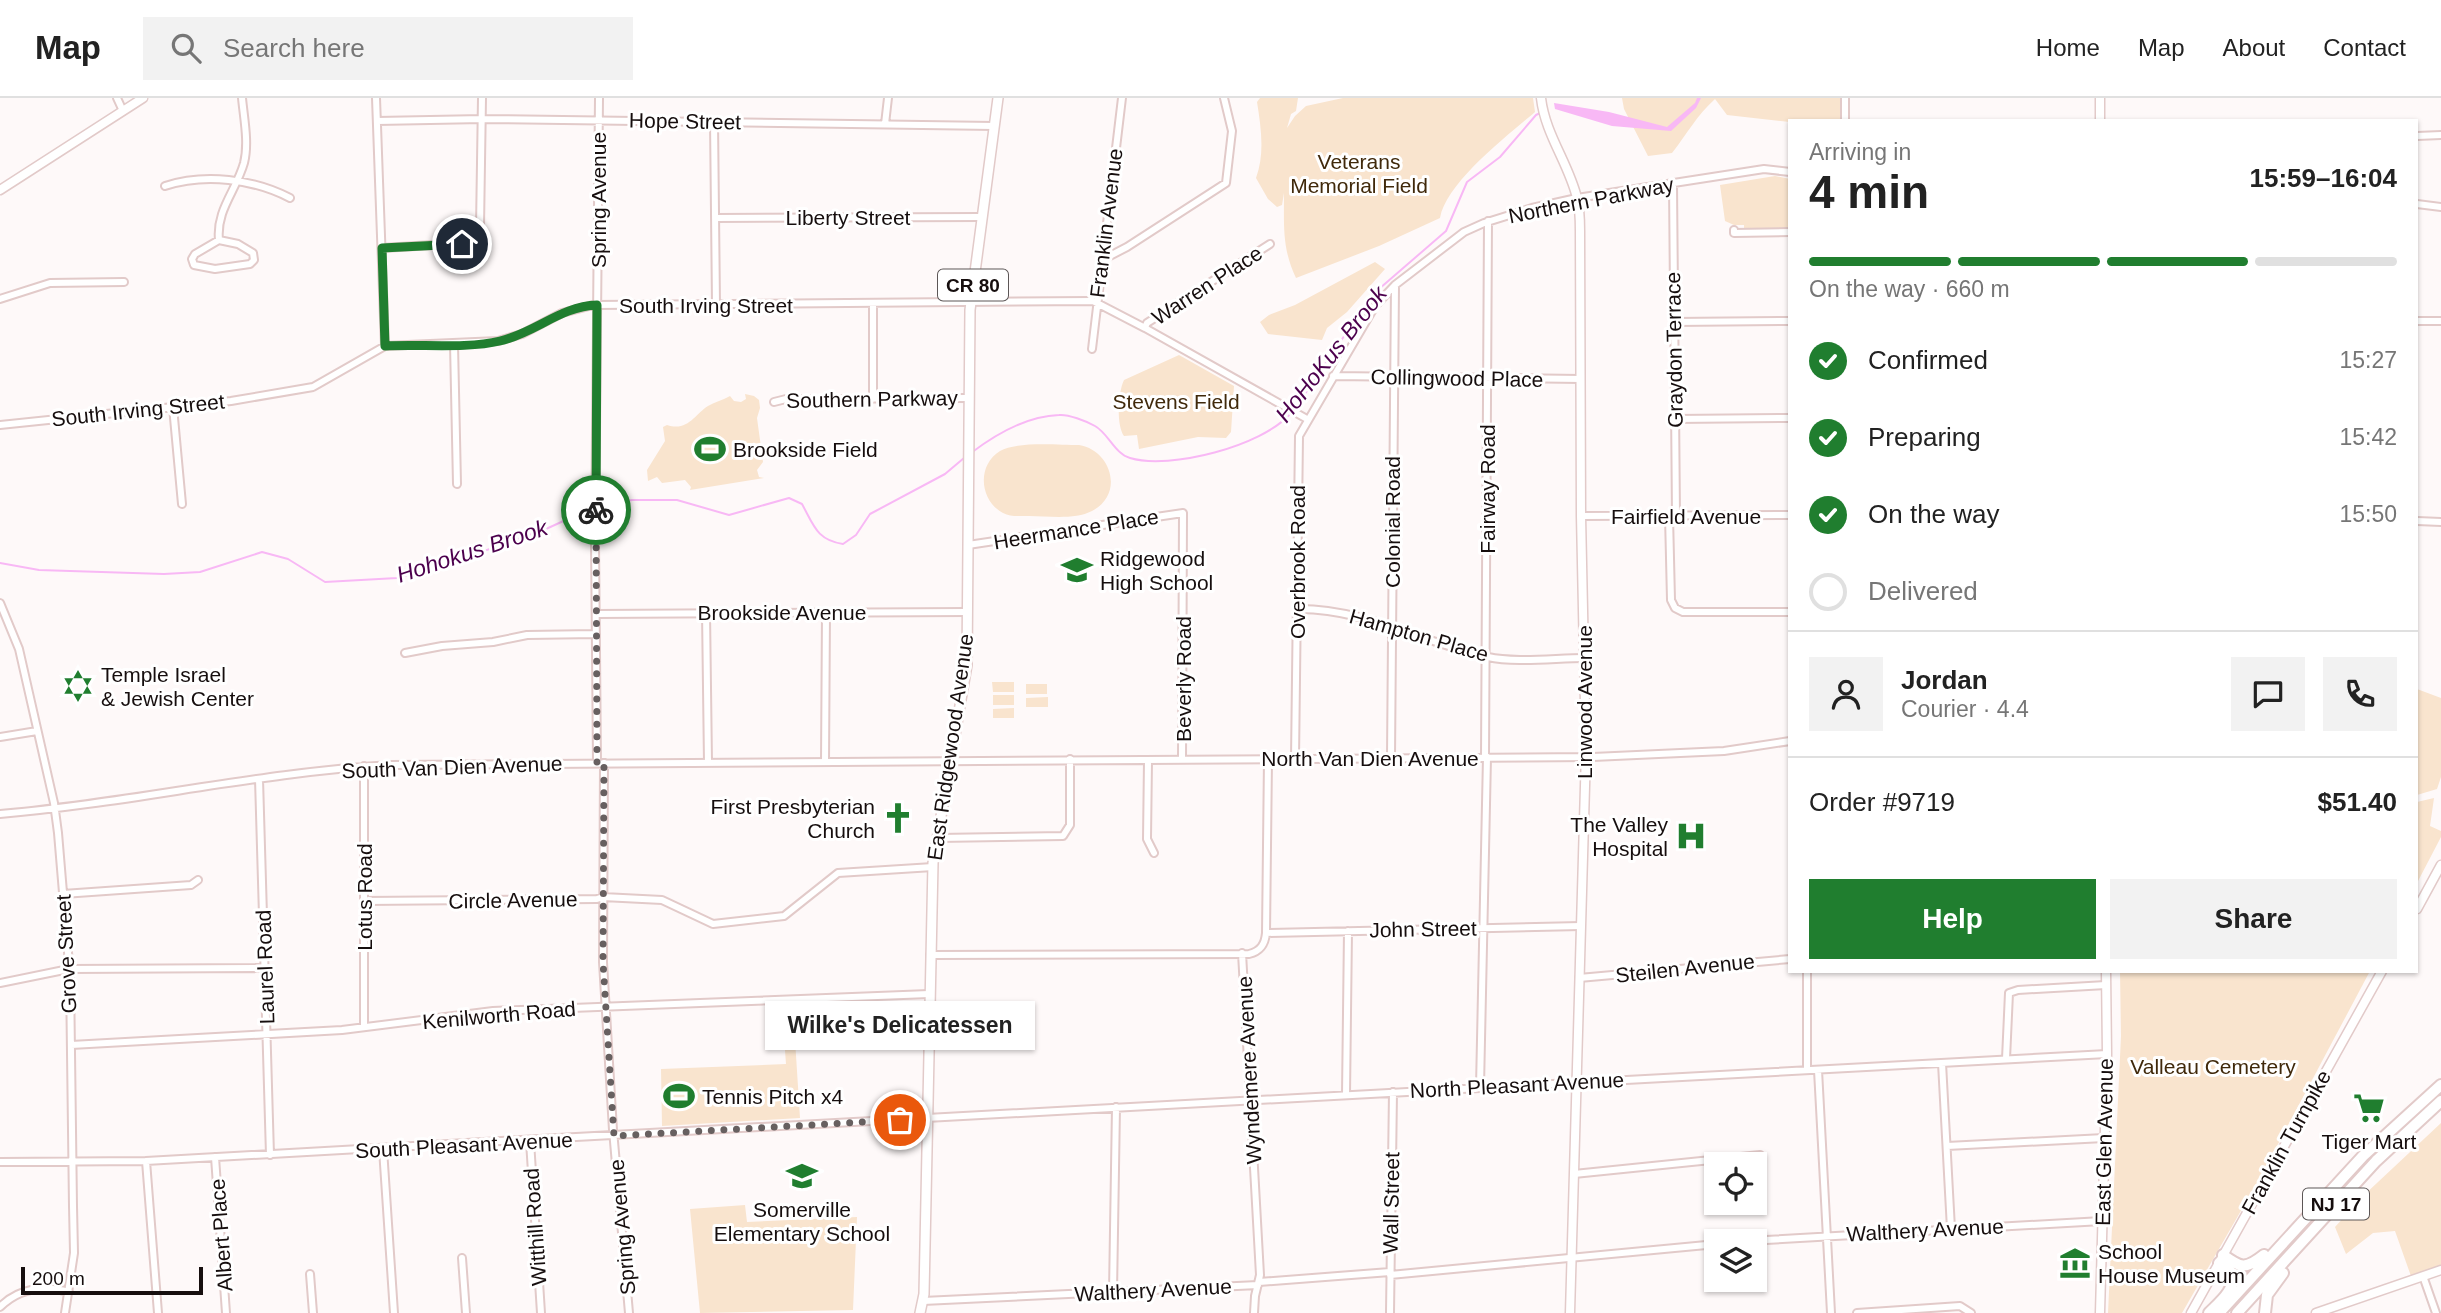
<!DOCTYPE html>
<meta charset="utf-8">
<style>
:root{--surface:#fff;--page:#f2f2f2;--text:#222;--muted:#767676;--line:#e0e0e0;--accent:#207e2f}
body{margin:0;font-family:Arial,sans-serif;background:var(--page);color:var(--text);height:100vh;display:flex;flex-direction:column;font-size:26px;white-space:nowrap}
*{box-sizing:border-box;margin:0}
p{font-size:23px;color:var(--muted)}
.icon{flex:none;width:38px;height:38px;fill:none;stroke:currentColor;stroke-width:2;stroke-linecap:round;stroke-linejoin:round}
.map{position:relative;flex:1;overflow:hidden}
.panel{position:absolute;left:1788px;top:21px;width:630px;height:854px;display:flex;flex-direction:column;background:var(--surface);border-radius:0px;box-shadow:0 2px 5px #0004}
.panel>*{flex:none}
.fabs{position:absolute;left:1704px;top:1054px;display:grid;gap:14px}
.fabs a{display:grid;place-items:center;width:63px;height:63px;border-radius:0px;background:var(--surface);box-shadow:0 2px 5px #0004;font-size:35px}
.scale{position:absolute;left:21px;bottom:18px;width:182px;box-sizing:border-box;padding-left:7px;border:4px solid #160e0e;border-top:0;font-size:19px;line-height:24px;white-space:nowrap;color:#160e0e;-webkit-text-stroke:5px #fff;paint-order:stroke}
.pin{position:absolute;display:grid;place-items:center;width:60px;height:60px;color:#fff;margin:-30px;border:4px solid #fff;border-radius:50%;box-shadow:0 2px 7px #0007}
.courier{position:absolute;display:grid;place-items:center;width:70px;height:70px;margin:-35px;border:5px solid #207e2f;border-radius:50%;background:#fff;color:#222;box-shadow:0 2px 9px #0007}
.bubble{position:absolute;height:49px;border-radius:0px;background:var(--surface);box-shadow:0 2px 5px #0004;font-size:23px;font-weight:700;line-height:49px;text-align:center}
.overview em{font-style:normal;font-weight:700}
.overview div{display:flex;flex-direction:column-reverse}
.overview{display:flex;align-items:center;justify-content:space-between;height:119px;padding:0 21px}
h1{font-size:46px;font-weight:700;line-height:52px}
.bar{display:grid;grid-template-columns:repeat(4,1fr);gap:10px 7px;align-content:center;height:84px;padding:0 21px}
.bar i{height:9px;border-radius:5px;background:var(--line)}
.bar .on{background:var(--accent)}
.bar p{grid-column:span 4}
.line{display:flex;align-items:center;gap:18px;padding:0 21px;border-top:2px solid var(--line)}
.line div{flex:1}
.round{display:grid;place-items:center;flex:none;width:74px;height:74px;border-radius:0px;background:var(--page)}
ol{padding:0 21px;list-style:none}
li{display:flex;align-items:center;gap:21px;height:77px}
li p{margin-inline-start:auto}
li .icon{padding:7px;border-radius:50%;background:var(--accent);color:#fff;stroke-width:4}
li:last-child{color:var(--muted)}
li i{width:38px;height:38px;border:4px solid var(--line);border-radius:50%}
.action{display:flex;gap:14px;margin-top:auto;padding:14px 21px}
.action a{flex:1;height:80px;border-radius:0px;background:var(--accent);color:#fff;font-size:28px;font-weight:700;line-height:80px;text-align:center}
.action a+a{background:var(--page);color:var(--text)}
header{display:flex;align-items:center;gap:42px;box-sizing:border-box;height:98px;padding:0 35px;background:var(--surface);border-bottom:2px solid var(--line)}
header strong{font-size:33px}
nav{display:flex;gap:38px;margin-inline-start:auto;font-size:24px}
.search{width:490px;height:63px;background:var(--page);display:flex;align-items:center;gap:18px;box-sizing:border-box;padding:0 24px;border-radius:0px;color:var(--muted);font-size:26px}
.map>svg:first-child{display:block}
.green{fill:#f9e4ce}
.water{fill:#f8b8f5}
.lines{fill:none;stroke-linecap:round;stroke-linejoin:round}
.stream{stroke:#f8b8f5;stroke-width:2}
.street-casing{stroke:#e2cac9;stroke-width:10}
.secondary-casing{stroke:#e2cac9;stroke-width:11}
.primary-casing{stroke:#e2cac9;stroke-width:12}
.highway-casing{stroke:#e2cac9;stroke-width:14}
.street{stroke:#fff;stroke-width:6}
.secondary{stroke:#fff;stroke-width:8}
.primary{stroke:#fff;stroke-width:9}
.highway{stroke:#fff;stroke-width:10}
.done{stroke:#676060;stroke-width:7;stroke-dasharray:0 12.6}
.route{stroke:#207e2f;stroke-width:9}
.labels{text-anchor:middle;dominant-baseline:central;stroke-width:6;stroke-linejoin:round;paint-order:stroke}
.shield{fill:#fff;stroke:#5c5656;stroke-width:2}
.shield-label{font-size:19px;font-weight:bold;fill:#160e0e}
.street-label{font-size:21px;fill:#160e0e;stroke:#fff}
.park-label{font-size:21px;fill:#40290b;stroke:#fff}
.poi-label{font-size:21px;fill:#160e0e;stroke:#fff;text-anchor:start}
.water-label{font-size:23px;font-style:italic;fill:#4c004d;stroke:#fff}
</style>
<header>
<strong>Map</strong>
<div class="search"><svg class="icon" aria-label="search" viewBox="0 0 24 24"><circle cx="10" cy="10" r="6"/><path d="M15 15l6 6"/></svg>Search here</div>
<nav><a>Home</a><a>Map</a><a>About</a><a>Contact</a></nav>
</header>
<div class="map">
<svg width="2441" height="1215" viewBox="0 0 2441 1215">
<rect width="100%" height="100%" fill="#fef9f9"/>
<path class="green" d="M1260,0h38l-2,13 -5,3 -4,14 8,-12 11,-10 37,-8h190l2,14c-28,24 -89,71 -95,106l-61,28 -83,32c-14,-29 -12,-53 -12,-85l-2,12 -5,2 -9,-8 -12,-21c9,-24 5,-51 1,-76z
M1622,0h221l-2,23 -51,1 -63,-7 -12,-16c-18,16 -28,35 -43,54l-24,3 -24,-47z
M1775,78l15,3v52l-46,-2v-4h-10l-9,-4 -5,-36z
M1375,164l10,7 -38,43 -20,16 -5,12 -54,-6 -8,-12 9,-7 26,-10z
M1179,257l55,31 -3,46 -5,6 -28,-1 -59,12 -2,-14 -13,1c-8,-11 -6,-44 0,-56z
M745,296l9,2 5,4 1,8 -3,10 6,44 -6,8 2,7 5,1 -74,12 1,-3 -6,-7 -23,3 -5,-6 -9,4 -1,-11 18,-29 -2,-14 4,-2c21,7 28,-11 41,-19 7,-4 15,-6 22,-10l4,5 7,1 5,-3z
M1079,347c32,5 46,49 13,66 -17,9 -44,5 -63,5 -9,0 -18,1 -26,-3 -24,-13 -26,-48 -3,-62 17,-10 58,-6 79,-6z
M992,584h22v10h-21z
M1026,586h21v10h-21z
M2417,591l24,9v79l-4,12 -20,6z
M993,597h21v10h-21z
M1048,599v10h-22v-9z
M1014,610v10h-21v-9z
M2434,700l-4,28 11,5v6l-24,46v-81z
M2120,873h250l-109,205 -79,137h-74l13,-277z
M793,910l7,110 -138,8 -1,-57 125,-5 -4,-55z
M2441,1025v147l-29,9 -17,-48 -22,2 -27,21 -11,-27 27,-30z
M745,1107l2,17 110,-5 -4,93 -153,3 -10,-104z"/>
<path class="water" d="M1697,0h4l-5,10 -25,23 -59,-5 -57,-17 -1,-6 55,9 58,15 28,-24z"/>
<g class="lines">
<path class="stream" d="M1294,312l78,-115 74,-64 21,-49 33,-25 36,-42 6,-3
M971,355c25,-19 56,-37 88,-38 9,-1 27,6 36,11 13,7 20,28 35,32 40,12 132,-12 160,-44
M599,408l33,-6h45l52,15 60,-17 13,6c12,22 15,36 41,40l13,-9 14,-21 75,-40 19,-16
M0,465l39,7 125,4 36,-2 62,-20 26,7 37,23 72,-4 39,-10 110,-39 48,-22"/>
<defs>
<path id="street" d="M117,0l6,13
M376,0l9,248
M377,23l106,-2 511,7
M714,23l2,183
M1845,23v-23
M885,26l3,-26
M2417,38l24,-1
M1673,86l3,332
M165,88c40,-13 88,-7 125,12
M2417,106l24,3
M715,120l267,-1
M1734,132v3l56,-1
M219,142l19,4 15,9 1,7 -4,4 -35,5 -21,-4 -2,-6 3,-5z
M219,142c-3,-30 17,-49 25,-77 5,-20 0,-44 -2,-65
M382,150l85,-5 9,-6 4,-10 2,-129
M1102,162l25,-13 99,-64 6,-52 -8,-33
M0,201l50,-16 74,-1
M2417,223h24
M1674,224l116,-1
M1145,230l2,-5 123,-79
M454,246l3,140
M1092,251l30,-251
M1333,278l248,3
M873,301v-95
M774,304l12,-3 183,-1
M173,309l9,97
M1675,321l115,-1
M0,327l231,-24 82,-14 72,-41 113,-5 24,-7 40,-21 31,-8 500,-4 52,27 162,91
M1581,418l209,-1
M1669,418l2,84 4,8 8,4h107
M2417,423l24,1
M968,447l215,-32 -1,247
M0,505l19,46 35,154 4,30 12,143 3,230 1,47 -9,60
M1297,511c67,-1 126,34 191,48 26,6 68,1 96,1
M706,514l2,151
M596,516l372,-2
M405,555l37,-7 51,-4 34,-7 69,-1
M0,639l37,-6
M1485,659l3,-536
M1391,660l4,-473
M1295,661l4,-323 76,-130 20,-21 69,-53 20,-9 48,-15 45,-10 187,-29 26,3
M1148,663l-1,78 7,14
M825,664l1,-150
M597,665l-2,-221 4,-444
M604,665l-1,199 10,168 16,183
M259,681l11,376
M0,716c131,-11 260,-42 391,-49l1202,-8 131,-6 66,-10
M938,740l125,-2 7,-11v-66
M63,796l128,-9 7,-5
M365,803l232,-2 6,-2 59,3 51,24 71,-8 54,-43 95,-6
M1266,835l315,-7
M1242,855l18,322 -5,21 -1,17
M930,857l319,-1c12,-3 16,-10 17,-21l2,-174
M1579,880l211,-19
M0,885l69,-14 195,-1
M364,929v-261
M71,947l271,-15 151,-19 436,-17
M2006,961l3,-66 9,-3 88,-5
M1942,965l9,166
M1807,972v-99
M1818,972l13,243
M1480,989l7,-330
M1346,997l2,-164
M530,1043l11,172
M1947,1048l157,-8
M383,1051l11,164
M215,1059l11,156
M146,1063l12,152
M0,1064l146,-1 375,-21 1586,-86
M1574,1076l186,-19
M1748,1143l354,-20
M462,1160l4,55
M310,1176l3,39
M1390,1177l327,-31
M2423,1178l13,37
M1259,1184l131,-10
M1113,1194l3,-185
M923,1203l335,-16
M0,1209c19,-19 44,-22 69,-15
M1390,1215l3,-221
M1857,1215l103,-7 11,7"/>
<path id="secondary" d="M1541,0c4,36 28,66 36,100 3,11 3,22 3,33l1,285 5,235 -16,562
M2100,0v23
M0,92l143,-92
M2417,811l24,-44
M2100,1215l7,-259 -1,-83
M2191,1215l191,-342
M2316,1215l125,-43"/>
<path id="primary" d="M920,1215l4,-19 9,-431 34,-198 3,-355 28,-212"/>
<path id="highway" d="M2223,1157c18,13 22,15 41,0
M2209,1215c11,-11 27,-23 23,-40l-13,-10
M2219,1215l144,-157 78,-71
M2237,1215l139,-152 65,-60
M2265,1215l2,-18 16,-22"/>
</defs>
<use href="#street" class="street-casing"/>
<use href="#secondary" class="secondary-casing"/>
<use href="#primary" class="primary-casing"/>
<use href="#highway" class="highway-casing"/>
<use href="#street" class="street"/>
<use href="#secondary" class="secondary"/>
<use href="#primary" class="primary"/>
<use href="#highway" class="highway"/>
</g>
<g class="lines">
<path class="done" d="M596,412l1,245v8h7l-1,199 11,174 286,-16"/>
<path class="route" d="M462,146l-80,4 3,98c35,-2 82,3 115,-5 35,-8 61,-35 97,-36l-1,205"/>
</g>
<defs>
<symbol id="stadium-bare" viewBox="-9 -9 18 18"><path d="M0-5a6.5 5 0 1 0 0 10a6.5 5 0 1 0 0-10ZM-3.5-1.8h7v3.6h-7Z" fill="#207e2f" stroke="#fff" stroke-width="2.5" paint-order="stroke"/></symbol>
<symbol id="school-bare" viewBox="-9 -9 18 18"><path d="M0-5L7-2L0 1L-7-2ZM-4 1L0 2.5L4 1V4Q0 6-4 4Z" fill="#207e2f" stroke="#fff" stroke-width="2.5" paint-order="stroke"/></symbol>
<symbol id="synagogue-bare" viewBox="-9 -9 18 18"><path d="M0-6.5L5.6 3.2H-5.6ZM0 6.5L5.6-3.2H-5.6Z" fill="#207e2f" stroke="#fff" stroke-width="2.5" paint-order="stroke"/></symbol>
<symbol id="church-bare" viewBox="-9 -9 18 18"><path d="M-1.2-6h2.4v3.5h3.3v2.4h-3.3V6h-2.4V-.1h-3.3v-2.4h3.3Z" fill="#207e2f" stroke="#fff" stroke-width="2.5" paint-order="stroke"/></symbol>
<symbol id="hospital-bare" viewBox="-9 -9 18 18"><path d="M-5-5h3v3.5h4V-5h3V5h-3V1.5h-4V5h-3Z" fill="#207e2f" stroke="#fff" stroke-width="2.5" paint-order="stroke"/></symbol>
<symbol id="supermarket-bare" viewBox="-9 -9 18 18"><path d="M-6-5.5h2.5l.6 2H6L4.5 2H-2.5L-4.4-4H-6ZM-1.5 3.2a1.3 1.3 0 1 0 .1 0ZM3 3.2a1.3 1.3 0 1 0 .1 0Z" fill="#207e2f" stroke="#fff" stroke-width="2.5" paint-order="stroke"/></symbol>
<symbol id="museum-bare" viewBox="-9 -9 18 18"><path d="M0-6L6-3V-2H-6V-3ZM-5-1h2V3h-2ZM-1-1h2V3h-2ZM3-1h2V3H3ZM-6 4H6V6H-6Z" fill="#207e2f" stroke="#fff" stroke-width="2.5" paint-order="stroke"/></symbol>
</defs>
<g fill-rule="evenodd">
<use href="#stadium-bare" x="688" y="329" width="44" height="44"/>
<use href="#school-bare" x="1055" y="450" width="44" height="44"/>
<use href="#synagogue-bare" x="56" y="566" width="44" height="44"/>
<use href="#church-bare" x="876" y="698" width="44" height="44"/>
<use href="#hospital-bare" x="1669" y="716" width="44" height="44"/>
<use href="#stadium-bare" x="657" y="976" width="44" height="44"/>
<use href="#supermarket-bare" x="2347" y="988" width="44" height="44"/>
<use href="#school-bare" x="780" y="1056" width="44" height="44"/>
<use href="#museum-bare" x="2053" y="1143" width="44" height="44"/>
</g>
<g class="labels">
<g class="shield">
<rect x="938" y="171.5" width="70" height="31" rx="5"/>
<rect x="2303" y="1090.5" width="66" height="31" rx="5"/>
</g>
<g class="shield-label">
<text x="973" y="187">CR 80</text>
<text x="2336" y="1106">NJ 17</text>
</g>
<g class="street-label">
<text transform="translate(685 23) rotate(1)">Hope Street</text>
<text transform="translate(598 102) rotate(-90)">Spring Avenue</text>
<text transform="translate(1591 102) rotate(-11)">Northern Parkway</text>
<text x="848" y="119">Liberty Street</text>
<text transform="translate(1106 125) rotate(-83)">Franklin Avenue</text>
<text transform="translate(1207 187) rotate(-33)">Warren Place</text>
<text x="706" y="207">South Irving Street</text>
<text transform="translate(1674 252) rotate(-91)">Graydon Terrace</text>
<text transform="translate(1457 280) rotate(1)">Collingwood Place</text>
<text transform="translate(872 301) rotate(-1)">Southern Parkway</text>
<text transform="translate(138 312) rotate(-6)">South Irving Street</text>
<text transform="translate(1487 391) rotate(-90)">Fairway Road</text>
<text x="1686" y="418">Fairfield Avenue</text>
<text transform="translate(1392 424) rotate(-90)">Colonial Road</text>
<text transform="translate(1076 431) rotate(-9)">Heermance Place</text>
<text transform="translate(1297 464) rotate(-90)">Overbrook Road</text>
<text x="782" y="514">Brookside Avenue</text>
<text transform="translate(1419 537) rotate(16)">Hampton Place</text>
<text transform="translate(1183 581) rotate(-90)">Beverly Road</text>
<text transform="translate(1584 604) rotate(-90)">Linwood Avenue</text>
<text transform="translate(950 649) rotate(-82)">East Ridgewood Avenue</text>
<text x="1370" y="660">North Van Dien Avenue</text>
<text transform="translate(452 669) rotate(-2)">South Van Dien Avenue</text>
<text transform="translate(364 799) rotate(-90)">Lotus Road</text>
<text transform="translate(513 802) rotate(-1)">Circle Avenue</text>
<text transform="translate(1423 831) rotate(-1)">John Street</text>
<text transform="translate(66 856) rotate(-93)">Grove Street</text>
<text transform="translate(265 869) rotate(-92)">Laurel Road</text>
<text transform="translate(1685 870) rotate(-6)">Steilen Avenue</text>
<text transform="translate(499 917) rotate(-5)">Kenilworth Road</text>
<text transform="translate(1249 972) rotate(-93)">Wyndemere Avenue</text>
<text transform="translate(1517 987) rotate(-3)">North Pleasant Avenue</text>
<text transform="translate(2104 1044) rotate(-89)">East Glen Avenue</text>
<text transform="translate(2286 1044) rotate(-61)">Franklin Turnpike</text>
<text transform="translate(464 1047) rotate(-3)">South Pleasant Avenue</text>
<text transform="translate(1391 1105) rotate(-89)">Wall Street</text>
<text transform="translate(535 1129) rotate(-94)">Witthill Road</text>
<text transform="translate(622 1129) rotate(-95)">Spring Avenue</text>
<text transform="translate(1925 1132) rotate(-3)">Walthery Avenue</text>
<text transform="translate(221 1137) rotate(-94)">Albert Place</text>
<text transform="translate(1153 1192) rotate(-3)">Walthery Avenue</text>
</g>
<g class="park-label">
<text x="1359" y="63">Veterans<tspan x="1359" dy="24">Memorial Field</tspan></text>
<text x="1176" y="303">Stevens Field</text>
<text x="2213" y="968">Valleau Cemetery</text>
</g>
<g class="poi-label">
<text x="733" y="351">Brookside Field</text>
<text x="1100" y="460">Ridgewood<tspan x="1100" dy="24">High School</tspan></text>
<text x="101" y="576">Temple Israel<tspan x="101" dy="24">&amp; Jewish Center</tspan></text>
<text x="875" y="708" text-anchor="end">First Presbyterian<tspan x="875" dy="24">Church</tspan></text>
<text x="1668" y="726" text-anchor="end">The Valley<tspan x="1668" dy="24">Hospital</tspan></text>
<text x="702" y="998">Tennis Pitch x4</text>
<text x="2369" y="1043" text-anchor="middle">Tiger Mart</text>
<text x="802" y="1111" text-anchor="middle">Somerville<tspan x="802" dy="24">Elementary School</tspan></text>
<text x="2098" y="1153">School<tspan x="2098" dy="24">House Museum</tspan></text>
</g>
<g class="water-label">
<text transform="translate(1331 256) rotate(-52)">HoHoKus Brook</text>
<text transform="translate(472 453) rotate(-18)">Hohokus Brook</text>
</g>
</g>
</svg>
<div class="fabs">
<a><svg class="icon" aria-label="locate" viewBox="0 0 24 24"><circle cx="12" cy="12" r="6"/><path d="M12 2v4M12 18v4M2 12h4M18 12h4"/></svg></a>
<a><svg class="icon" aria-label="layers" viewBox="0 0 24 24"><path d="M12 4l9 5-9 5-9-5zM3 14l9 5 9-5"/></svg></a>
</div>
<div class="scale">200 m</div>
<div class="pin" style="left:900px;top:1022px;background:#ea580c"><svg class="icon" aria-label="bag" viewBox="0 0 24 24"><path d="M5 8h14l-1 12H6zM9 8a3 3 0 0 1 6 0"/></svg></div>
<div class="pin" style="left:462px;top:146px;background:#1f2937"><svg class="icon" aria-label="home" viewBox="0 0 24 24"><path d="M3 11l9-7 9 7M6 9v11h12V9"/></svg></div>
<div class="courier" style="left:596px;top:412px"><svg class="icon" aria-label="bike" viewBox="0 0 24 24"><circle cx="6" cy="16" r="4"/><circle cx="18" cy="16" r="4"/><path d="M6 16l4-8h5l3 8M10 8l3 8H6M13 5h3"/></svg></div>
<div class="bubble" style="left:765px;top:903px;width:270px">Wilke's Delicatessen</div>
<section class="panel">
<div class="overview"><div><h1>4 min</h1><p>Arriving in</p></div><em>15:59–16:04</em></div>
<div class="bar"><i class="on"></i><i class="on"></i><i class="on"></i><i></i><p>On the way · 660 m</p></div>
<ol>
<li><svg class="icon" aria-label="check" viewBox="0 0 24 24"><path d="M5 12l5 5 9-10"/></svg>Confirmed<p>15:27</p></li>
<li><svg class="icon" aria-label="check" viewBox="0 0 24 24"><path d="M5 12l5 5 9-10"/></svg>Preparing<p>15:42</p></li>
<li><svg class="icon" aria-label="check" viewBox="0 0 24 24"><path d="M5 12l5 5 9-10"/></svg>On the way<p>15:50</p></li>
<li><i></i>Delivered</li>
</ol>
<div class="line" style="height:126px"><a class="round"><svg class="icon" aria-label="person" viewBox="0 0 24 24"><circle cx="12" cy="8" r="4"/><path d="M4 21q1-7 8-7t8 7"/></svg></a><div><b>Jordan</b><p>Courier · 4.4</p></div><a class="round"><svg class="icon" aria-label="chat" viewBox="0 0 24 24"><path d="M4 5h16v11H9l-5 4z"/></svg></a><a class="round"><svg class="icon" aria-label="phone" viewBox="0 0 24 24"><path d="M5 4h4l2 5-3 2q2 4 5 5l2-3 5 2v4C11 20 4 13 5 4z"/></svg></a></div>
<div class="line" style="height:91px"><div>Order #9719</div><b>$51.40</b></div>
<div class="action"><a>Help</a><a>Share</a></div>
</section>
</div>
